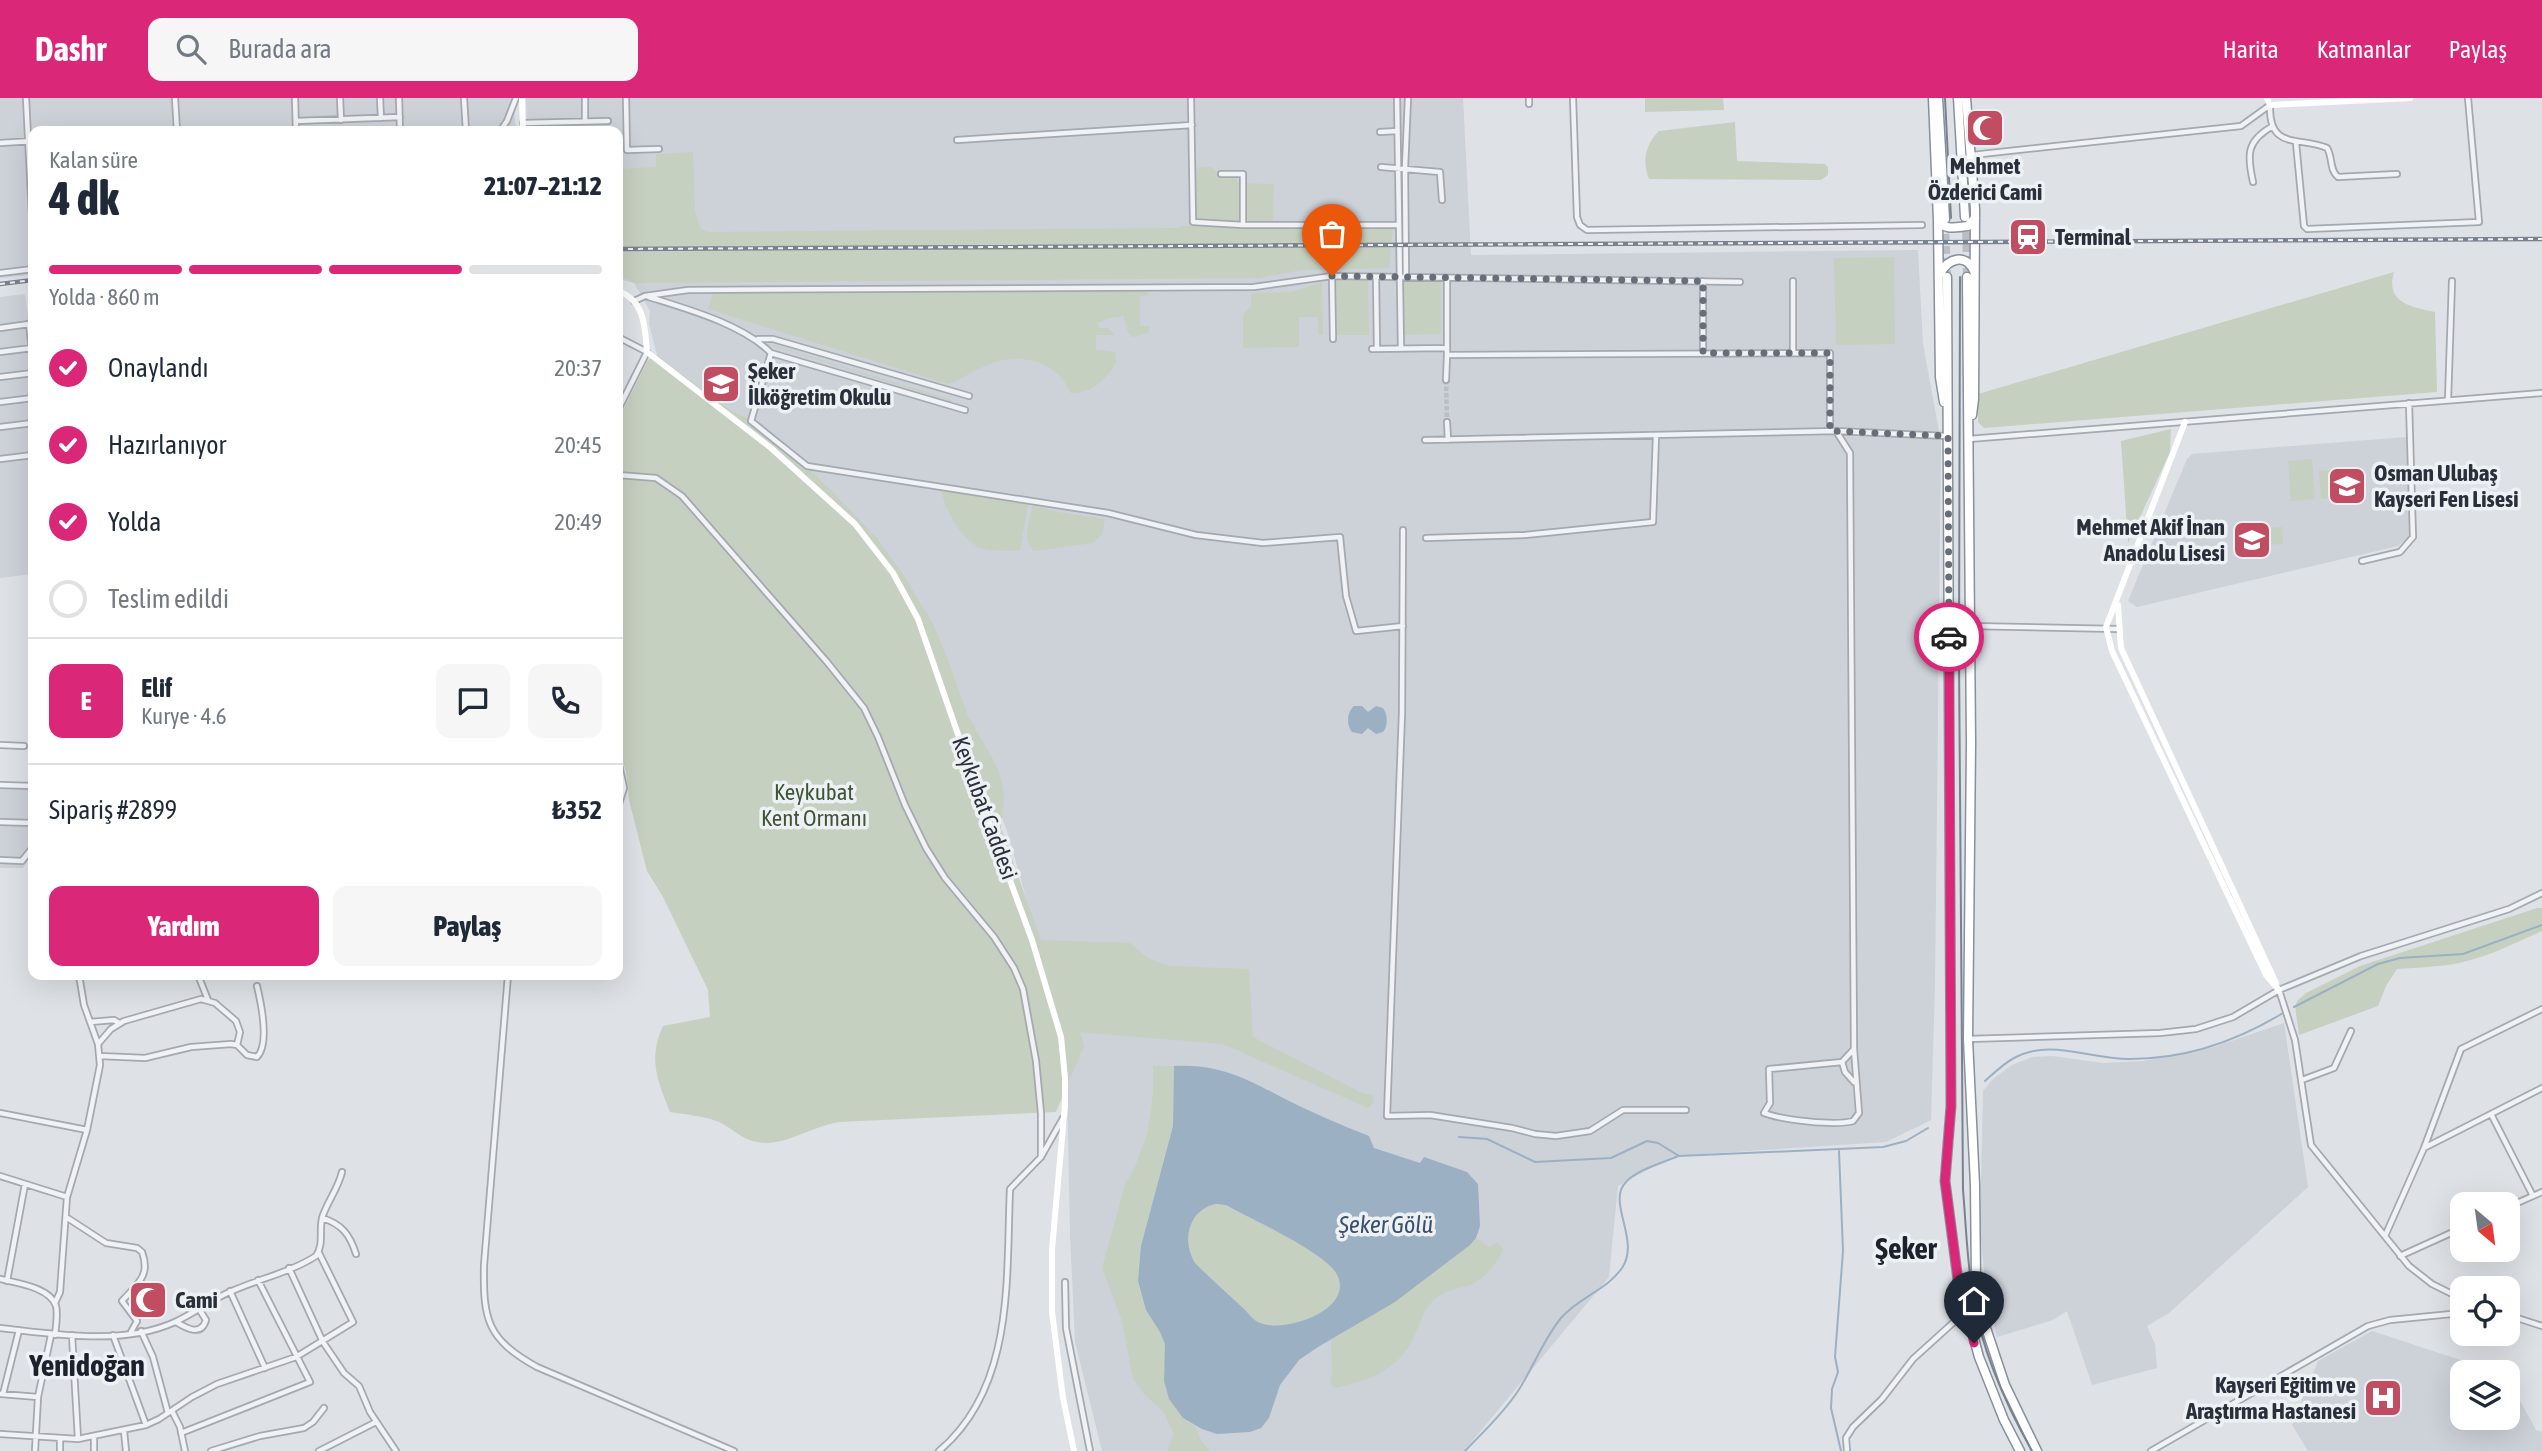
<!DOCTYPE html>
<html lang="tr">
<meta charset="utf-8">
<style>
:root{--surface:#fff;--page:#f6f6f7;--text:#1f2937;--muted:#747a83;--line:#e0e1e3;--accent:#db2777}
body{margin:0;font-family:"Asap Condensed",sans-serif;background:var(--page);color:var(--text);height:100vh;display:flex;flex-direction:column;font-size:26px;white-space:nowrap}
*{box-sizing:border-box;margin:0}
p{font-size:23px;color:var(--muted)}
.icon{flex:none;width:38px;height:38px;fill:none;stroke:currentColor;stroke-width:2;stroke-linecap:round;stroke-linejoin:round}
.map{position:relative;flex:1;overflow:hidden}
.sheet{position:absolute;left:28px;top:28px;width:595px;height:854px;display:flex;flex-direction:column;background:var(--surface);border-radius:14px;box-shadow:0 7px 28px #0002}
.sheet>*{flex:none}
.needle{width:46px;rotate:151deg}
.controls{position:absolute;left:2450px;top:1094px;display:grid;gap:14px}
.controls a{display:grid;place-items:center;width:70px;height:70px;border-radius:14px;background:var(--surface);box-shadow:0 7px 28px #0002;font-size:35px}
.pin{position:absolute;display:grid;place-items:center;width:60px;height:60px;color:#fff;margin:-72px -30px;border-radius:50% 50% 50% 0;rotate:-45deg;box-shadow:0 0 7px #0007}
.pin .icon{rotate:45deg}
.courier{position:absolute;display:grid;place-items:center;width:70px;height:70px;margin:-35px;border:5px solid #db2777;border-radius:50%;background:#fff;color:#222;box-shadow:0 2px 9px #0007}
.headline em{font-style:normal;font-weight:800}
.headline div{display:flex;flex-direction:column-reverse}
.headline{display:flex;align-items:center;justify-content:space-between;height:119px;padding:0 21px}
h1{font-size:46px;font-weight:800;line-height:52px}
.bar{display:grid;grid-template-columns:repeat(4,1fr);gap:10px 7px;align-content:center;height:84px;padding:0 21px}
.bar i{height:9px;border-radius:5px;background:var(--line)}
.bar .selected{background:var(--accent)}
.bar p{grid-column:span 4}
.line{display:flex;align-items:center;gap:18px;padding:0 21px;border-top:2px solid var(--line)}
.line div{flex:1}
.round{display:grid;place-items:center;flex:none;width:74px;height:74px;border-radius:14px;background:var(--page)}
ol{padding:0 21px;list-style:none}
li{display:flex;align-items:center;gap:21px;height:77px}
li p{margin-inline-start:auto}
li .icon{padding:7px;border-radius:50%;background:var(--accent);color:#fff;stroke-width:4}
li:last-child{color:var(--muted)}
li i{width:38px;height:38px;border:4px solid var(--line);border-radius:50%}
.button{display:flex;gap:14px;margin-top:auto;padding:14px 21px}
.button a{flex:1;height:80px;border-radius:14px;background:var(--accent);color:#fff;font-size:28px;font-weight:800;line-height:80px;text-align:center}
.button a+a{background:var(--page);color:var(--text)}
header{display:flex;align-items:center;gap:42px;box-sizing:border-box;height:98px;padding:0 35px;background:var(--accent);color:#fff}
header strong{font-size:33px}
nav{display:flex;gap:38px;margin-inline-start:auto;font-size:24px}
.search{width:490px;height:63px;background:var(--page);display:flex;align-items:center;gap:18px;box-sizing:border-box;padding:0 24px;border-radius:14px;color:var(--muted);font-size:26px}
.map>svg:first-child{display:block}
.built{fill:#cdd1d8}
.green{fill:#c5d0c0}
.water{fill:#9cb0c4;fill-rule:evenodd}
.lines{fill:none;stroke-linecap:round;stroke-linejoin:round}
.stream{stroke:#9cb0c4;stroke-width:2}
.street-tunnel{stroke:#babec4;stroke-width:4.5;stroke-dasharray:4.5 2;stroke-linecap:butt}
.highway-tunnel{stroke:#babec4;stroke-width:8;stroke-dasharray:8 4;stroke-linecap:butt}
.street-casing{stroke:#a4a9b0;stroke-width:8}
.highway-casing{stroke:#87909c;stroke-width:11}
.street{stroke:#f1f2f5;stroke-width:4.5}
.secondary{stroke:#fff;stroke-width:6}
.highway{stroke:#fff;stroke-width:8}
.tram{stroke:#79828f;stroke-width:2}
.rail-casing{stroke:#79828f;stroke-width:4.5}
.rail{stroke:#eef1f4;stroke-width:2;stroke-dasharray:5;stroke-linecap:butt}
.done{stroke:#686e78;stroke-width:7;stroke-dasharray:0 12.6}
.route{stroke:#db2777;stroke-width:9}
.labels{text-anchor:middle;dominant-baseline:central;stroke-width:7;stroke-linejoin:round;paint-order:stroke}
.poi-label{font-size:23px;font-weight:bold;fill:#29303c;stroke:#eef1f4;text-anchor:start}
.park-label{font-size:23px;fill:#3e5637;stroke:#eef1f4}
.street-label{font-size:23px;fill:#29303c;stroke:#eef1f4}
.water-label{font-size:24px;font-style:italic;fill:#37506c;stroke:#eef1f4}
.district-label{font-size:30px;font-weight:bold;fill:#1b212d;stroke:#eef1f4}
</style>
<header>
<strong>Dashr</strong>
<div class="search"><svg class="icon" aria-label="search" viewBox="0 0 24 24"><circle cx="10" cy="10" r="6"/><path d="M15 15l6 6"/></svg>Burada ara</div>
<nav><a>Harita</a><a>Katmanlar</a><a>Paylaş</a></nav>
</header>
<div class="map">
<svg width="2542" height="1353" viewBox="0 0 2542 1353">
<rect width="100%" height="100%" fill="#dee2e6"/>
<path class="built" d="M0,0h513l3,33h-483v144l-33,3z
M526,0h937l8,157 447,-5 5,94 18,98 -6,543 -4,135 -45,22 -213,14 -55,30 -9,91 -145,174h-362l-27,-109 -5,-108 -3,-148 -7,-70 -53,-185 -52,-137 -59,-129 -75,-85 -164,-125 -8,-31 1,-13 -16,-28 -16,-4v-148h-91z
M25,196l8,63v217l-33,4v-281z
M2406,339l4,99 -12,10 -261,61 -9,-6 59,-142 5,-5z
M0,686l33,1v68l-10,15h-23z
M2284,925l24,164 -139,126 -22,13 8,18 2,24 -65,17 -25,-74 -14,9 -56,17 -12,-54 -5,-54 3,-138 10,-12 19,-14 20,-8 20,-1 51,7 41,-2 70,-14z
M2372,1233l125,41h-35v46h46v-39l28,51 6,2v19h-234l-16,-26 26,-64z"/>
<path class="green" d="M1645,0h78l1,12 -79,2z
M1735,24l2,39 88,3 3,3v8l-7,5 -172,-1c-7,-18 -4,-34 10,-48z
M693,54l2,60 6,17 7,3 469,-4 6,-2 210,2 -4,40 -87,2 -44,8 -624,5 -16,-9v-105l38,-2v-13z
M1203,69h8l11,8h15v8l37,1 -1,37 -80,-1v-45l3,-6z
M1894,159l1,87 -59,1 -2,-87z
M2394,174c-9,31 18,35 41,40l2,80 -453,36 -6,-6v-28z
M1368,181l1,56h-32l-1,-55z
M1402,181h39v55l-39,1z
M1322,184l1,53h-5v-18h-19v30l-56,1v-34l8,-7v-14l41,-1z
M1145,192l5,5 -10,1v30h10l-2,7 -15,4 -5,-4 -4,-17 -15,2 -12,5 2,5h9l7,7h-19v15l19,2 1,10c-9,17 -25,32 -45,31 -13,-31 -49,-41 -79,-30 -15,5 -29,16 -44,21l-240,-75 5,-16z
M773,247l179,55v2l-179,-56z
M657,257l74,56 29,12 48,39 5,10 63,65 29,40 28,47 15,36 20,56 27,47 6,16 3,16 -3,33 40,112 89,3 18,15 21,8 80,3 4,68 109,56 10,2 2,7 -6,6 -145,-64 -143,-12 4,14 -28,66 -217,10c-25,4 -50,21 -73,21 -19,0 -28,-10 -43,-19 -11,-7 -40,-10 -53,-12 -13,-32 -22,-53 -7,-86l47,-9 -2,-27 -45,-93 -16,-26 -18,-71 -3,-28 -8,-26v-326l30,-60z
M2171,331l-1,23 -42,91 -7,-102z
M2312,361l3,40 -24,2 -3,-40z
M2335,372l2,28 -16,1 -2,-28z
M941,392l87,14 -8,47c-12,-1 -27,1 -39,-3 -19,-7 -36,-38 -40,-58z
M1033,407l25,7 47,7 -3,15 -9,9 -59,8c-13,-11 -4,-31 -1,-46z
M2282,429l1,17 -25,1 -1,-16z
M2537,810h5v23c-31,14 -60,29 -94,34 -17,2 -34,3 -51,4l-11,17 -8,20 -79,29 -4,-29 3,-6 8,-7 54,-27z
M1153,968h21l-1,60 -32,120 -3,35 8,29 14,22 5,12 -1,37 5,18 19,23 7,4 7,16 8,9h-43l7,-17 -11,-23 -19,-17 -11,-15 -11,-58 -20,-53 23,-83 12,-23 11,-31 5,-39z
M1212,1107h14c25,14 96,45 110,68 22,36 -54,62 -78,49 -6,-3 -11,-11 -16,-15 -16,-15 -32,-30 -47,-44 -12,-21 -8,-49 17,-58z
M1476,1140l13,9 9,-5 5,7c-5,14 -19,30 -33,36 -13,4 -24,5 -35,14 -13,12 -14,23 -21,38 -16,34 -45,43 -79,51l-3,-2 -2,-7 2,-4 -1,-35 82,-51z"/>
<path class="water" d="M1354,608h8l6,6 8,-6 7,2c5,7 5,18 0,24l-7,2 -8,-6 -6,6 -10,-2c-6,-7 -5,-20 2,-26z
M1174,968c49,-3 78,16 119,37 25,12 50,23 76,33l5,12 46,15 4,-6 43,15 11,12 2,42 -4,12 -6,7 -75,57 -77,45 -19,13 -19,25 -11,33 -8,10 -11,4 -33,2 -15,-5 -19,-11 -14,-19 -5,-18 1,-37 -5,-12 -14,-22 -8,-29 3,-35 32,-120zM1216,1106l10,1c25,14 96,46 110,68 22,36 -54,62 -78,49 -6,-3 -11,-11 -16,-15 -16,-15 -32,-29 -47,-44 -14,-22 -6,-54 21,-59z"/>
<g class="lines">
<path class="stream" d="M2294,909l84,-43 22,-6 63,-4 79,-29
M1985,983c9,-8 18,-17 29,-23 36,-20 78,2 116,1 54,0 107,-18 153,-46
M1459,1039l28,2 48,23 76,-4 36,-17 11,2 21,13 204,-9 23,-6 22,-13
M1839,1053l4,100 -8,106 3,15 -6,17 -1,19 10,43
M1465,1353c18,-19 38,-37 53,-60 15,-23 25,-51 43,-73 18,-21 46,-28 61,-50 19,-28 -16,-66 4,-86 12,-13 37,-19 52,-26"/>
<path class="street-tunnel" d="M1446,282l1,42"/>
<path class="highway-tunnel" d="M1966,122l1,57
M1945,124l2,55"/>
<defs>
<path id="street" d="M26,0l7,137
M175,0l2,33
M295,0l1,33
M340,0l1,22
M380,0l1,20
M399,0l1,32
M464,0l2,33
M585,0v24
M626,0l1,52 32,-1
M1191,0l2,124 50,3h156
M1397,0l4,250
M1529,0v6
M1573,0l4,119 3,8 7,5 335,-5
M2270,8c-1,45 30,30 57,42 6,9 2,22 11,29l59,-3
M296,23l104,-4
M523,25l85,-2
M360,33l40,-1
M500,33l7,-10 9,-23
M1380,34l17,-1
M957,42l235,-15
M0,45l33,-2
M2296,45l8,83 3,3 172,-7 -11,-124
M1972,57l269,-29 29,-21
M1381,69l59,5 2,28
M1221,76h22v51
M2253,84c-6,-27 -7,-41 20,-56
M0,175l33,-4
M1332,179l1,62
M1376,179l1,72
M1406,179l-1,-109 3,-70
M1447,180v77l383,-2v78
M1793,183v72
M649,199c38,12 93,27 122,56l194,57
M634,203l11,-5 43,-6 566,-3 78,-11 408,6
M0,230l29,-4 4,36
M618,239l29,15 -29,58
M758,241h15l196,57
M1372,251l75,-1
M0,254l32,-4
M771,255l-20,68 56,45 301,47 88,22 67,8 77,-6 6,59 10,35 47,-5
M1703,255v-72
M0,279l33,-4
M1446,282l1,-25
M2448,302l4,-119
M0,304l33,-4
M1447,324l1,18
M0,329l33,-4
M1836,333l14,22 4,596 5,64 -6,8c-18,5 -71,-1 -89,-8l6,-10 -1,-34 73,-7 12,-13
M1969,341l573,-46
M1425,342l411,-9 111,5
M0,361l33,-4
M618,377l38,3 26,18 145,166 37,46 14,29 27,68 21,43 19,30 49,59 20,31 9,21 13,72 5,52v44
M1403,432l-1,183 -15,403 43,-1 82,13 23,6 21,2 34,-5 33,-21h63
M1426,440l99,-3 128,-13 3,-87
M2362,463l38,-9 13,-15 -4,-134
M1970,528l148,3
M0,647l24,1
M618,662l6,28 -6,19
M0,687l33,1
M0,724l33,1
M0,762l22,1 11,-14
M198,877l10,25
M508,877l-24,290c-1,55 3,74 53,102l197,84
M2279,892l16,50 16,105 98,121 23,18 30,15
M90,924l24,-2 5,3
M1968,941l192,-6 36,-4 37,-12 46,-27 82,-34 148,-47 33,-16
M98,946l13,-15 13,-8 77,-22 14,4 21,18 4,11 -3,13
M100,958l45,2 46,-11 40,-3 6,1 10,10 10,2c13,-13 4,-54 0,-71
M1842,964l3,10 9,10
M2302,982l32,-12 17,-37
M0,1015l87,17
M2491,1016l42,82
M2424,1050l118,-60
M0,1078l67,21
M2508,1109l34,-15
M66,1119l40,26 31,5 5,4c9,24 -5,32 -20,49l15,20 -6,11
M322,1120c20,6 28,17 34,36
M2385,1138l39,-88 37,-99 81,-40
M2400,1158l62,-28
M289,1170l34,74 21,31 15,13 11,26 26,39
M0,1181c16,4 50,8 56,27 2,8 0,20 -1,29
M7,1183l18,-97
M1065,1184l1,46 24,123
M230,1193l35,77
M55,1205l5,-11 7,-95 20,-67 13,-65 -2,-21 -14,-39 -5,-30
M2508,1217l34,11
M176,1224c10,6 25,15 30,-2l-7,-11
M0,1230c56,6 122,18 175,-6 20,-9 37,-23 57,-31 27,-12 59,-19 84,-35 8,-12 3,-24 6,-38 5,-16 16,-29 20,-46
M141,1233l12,26 15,56
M72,1237l6,104
M113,1237l33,90
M1,1296l37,3
M3,1296l16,-64
M172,1313l8,16 5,24
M124,1333l2,20
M181,1335l129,-51 -52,-102
M0,1336l78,5 68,-14 13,-6 33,-22 25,-13 79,-27 57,-35 -34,-69
M94,1339v14
M35,1353l3,-54 13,-62
M60,1353v-12
M211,1353l49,-15 44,-8 9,-6 11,-14
M319,1353l57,-29
M939,1353c76,-64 67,-173 71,-262l31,-32 22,-39
M1847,1353l-1,-13 7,-11 29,-28 31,-40 52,-47
M2151,1353l217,-125 22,-6 72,-7"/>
<path id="highway" d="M1933,0l5,122 2,157 4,25
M1938,0l7,121
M1958,0l7,119
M1966,0l9,111 -1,190 -2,16
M1938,122c7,11 18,7 30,6l7,-8
M1940,176c8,-16 26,-21 34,-3
M1947,179l4,829 -6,75 13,99 21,77 25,63 16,31
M1967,179l4,466 -3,296 7,146 1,95 8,42 21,63 32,66"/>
</defs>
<use href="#street" class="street-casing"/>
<use href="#highway" class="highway-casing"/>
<use href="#street" class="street"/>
<path class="secondary" d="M522,0l1,33
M2267,0l3,7 140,-7
M618,193c27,9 27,37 29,61l124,96 84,76 38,49 25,46 69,199 45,122 29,97 4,41v27l-13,144v63l11,86 11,53
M2185,324l-79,205 6,24 154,324 13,15
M2118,507l3,43 155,335"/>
<use href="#highway" class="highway"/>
<path class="tram" d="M1945,0l6,120
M1960,179l-1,381 4,532c3,35 4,71 10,107 9,54 32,106 59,154"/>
<defs>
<path id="rail" d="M618,151l1924,-10
M0,186l33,-4"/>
</defs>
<use href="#rail" class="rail-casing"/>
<use href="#rail" class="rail"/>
</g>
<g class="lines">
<path class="done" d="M1332,178l371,5v72h127v78l118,5 1,201"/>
<path class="route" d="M1949,539l2,469 -6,75 13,99 16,63"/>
</g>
<defs>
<symbol id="mosque-square" viewBox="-11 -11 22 22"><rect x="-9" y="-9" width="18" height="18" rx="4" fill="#c14d62" stroke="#eef1f4"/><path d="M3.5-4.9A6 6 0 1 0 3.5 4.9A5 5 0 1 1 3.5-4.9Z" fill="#fff"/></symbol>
<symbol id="station-square" viewBox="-11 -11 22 22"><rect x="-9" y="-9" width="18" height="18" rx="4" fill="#c14d62" stroke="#eef1f4"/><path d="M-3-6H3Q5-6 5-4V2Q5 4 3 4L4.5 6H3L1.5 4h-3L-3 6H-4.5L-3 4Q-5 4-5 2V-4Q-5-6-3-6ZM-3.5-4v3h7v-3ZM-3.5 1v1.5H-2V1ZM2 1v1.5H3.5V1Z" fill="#fff"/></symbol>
<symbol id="school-square" viewBox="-11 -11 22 22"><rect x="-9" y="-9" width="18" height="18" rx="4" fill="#c14d62" stroke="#eef1f4"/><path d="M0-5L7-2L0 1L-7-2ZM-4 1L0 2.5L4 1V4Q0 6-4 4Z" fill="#fff"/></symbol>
<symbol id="hospital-square" viewBox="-11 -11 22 22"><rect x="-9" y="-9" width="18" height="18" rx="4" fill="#c14d62" stroke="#eef1f4"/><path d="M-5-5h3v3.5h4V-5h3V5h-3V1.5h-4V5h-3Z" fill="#fff"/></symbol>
</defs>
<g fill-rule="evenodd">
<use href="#mosque-square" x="1963" y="8" width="44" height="44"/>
<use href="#station-square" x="2006" y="117" width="44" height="44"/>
<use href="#school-square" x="699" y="264" width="44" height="44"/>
<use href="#school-square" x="2325" y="366" width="44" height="44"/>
<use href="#school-square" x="2230" y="420" width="44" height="44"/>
<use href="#mosque-square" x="126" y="1180" width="44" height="44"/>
<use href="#hospital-square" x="2361" y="1278" width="44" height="44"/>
</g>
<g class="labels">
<g class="poi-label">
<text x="1985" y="68" text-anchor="middle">Mehmet<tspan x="1985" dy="26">Özderici Cami</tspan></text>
<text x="2055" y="139">Terminal</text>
<text x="748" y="273">Şeker<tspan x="748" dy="26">İlköğretim Okulu</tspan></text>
<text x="2374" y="375">Osman Ulubaş<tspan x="2374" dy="26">Kayseri Fen Lisesi</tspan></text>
<text x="2225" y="429" text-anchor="end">Mehmet Akif İnan<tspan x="2225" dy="26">Anadolu Lisesi</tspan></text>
<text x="175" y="1202">Cami</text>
<text x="2356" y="1287" text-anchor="end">Kayseri Eğitim ve<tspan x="2356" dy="26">Araştırma Hastanesi</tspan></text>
</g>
<g class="park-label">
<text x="814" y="694">Keykubat<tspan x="814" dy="26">Kent Ormanı</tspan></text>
</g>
<g class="street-label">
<text transform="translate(985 710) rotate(70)">Keykubat Caddesi</text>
</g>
<g class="water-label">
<text x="1386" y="1126">Şeker Gölü</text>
</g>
<g class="district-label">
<text x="1906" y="1150">Şeker</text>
<text x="87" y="1267">Yenidoğan</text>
</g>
</g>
</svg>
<div class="controls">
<a><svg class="needle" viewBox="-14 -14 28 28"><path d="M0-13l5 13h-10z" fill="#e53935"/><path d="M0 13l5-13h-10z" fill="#747a83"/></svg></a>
<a><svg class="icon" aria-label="locate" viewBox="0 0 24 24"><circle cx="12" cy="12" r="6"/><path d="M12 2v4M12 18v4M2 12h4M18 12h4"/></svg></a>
<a><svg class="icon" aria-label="layers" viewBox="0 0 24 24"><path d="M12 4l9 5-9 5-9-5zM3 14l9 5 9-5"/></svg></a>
</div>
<div class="pin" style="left:1332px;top:178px;background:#ea580c"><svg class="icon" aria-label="bag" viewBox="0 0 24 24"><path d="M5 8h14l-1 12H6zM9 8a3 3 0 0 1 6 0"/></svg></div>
<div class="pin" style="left:1974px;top:1245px;background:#1f2937"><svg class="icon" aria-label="home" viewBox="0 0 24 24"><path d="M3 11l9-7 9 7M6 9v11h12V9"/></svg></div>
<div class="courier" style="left:1949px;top:539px"><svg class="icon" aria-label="car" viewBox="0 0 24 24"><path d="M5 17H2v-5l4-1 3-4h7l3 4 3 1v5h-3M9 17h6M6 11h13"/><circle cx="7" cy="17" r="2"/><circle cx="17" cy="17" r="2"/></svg></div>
<section class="sheet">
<div class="headline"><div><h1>4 dk</h1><p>Kalan süre</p></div><em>21:07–21:12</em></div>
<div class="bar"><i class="selected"></i><i class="selected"></i><i class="selected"></i><i></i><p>Yolda · 860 m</p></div>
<ol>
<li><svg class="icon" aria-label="check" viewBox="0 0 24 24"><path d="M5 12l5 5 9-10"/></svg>Onaylandı<p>20:37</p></li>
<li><svg class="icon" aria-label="check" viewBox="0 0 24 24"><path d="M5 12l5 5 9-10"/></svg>Hazırlanıyor<p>20:45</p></li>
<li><svg class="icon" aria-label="check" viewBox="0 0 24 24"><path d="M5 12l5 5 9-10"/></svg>Yolda<p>20:49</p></li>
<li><i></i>Teslim edildi</li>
</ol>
<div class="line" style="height:126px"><b class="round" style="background:var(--accent);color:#fff">E</b><div><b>Elif</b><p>Kurye · 4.6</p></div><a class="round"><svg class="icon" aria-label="chat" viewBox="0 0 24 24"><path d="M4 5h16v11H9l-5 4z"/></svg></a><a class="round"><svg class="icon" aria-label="phone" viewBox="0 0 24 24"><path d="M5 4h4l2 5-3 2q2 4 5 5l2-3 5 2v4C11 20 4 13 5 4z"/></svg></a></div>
<div class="line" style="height:91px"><div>Sipariş #2899</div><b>₺352</b></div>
<div class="button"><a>Yardım</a><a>Paylaş</a></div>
</section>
</div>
